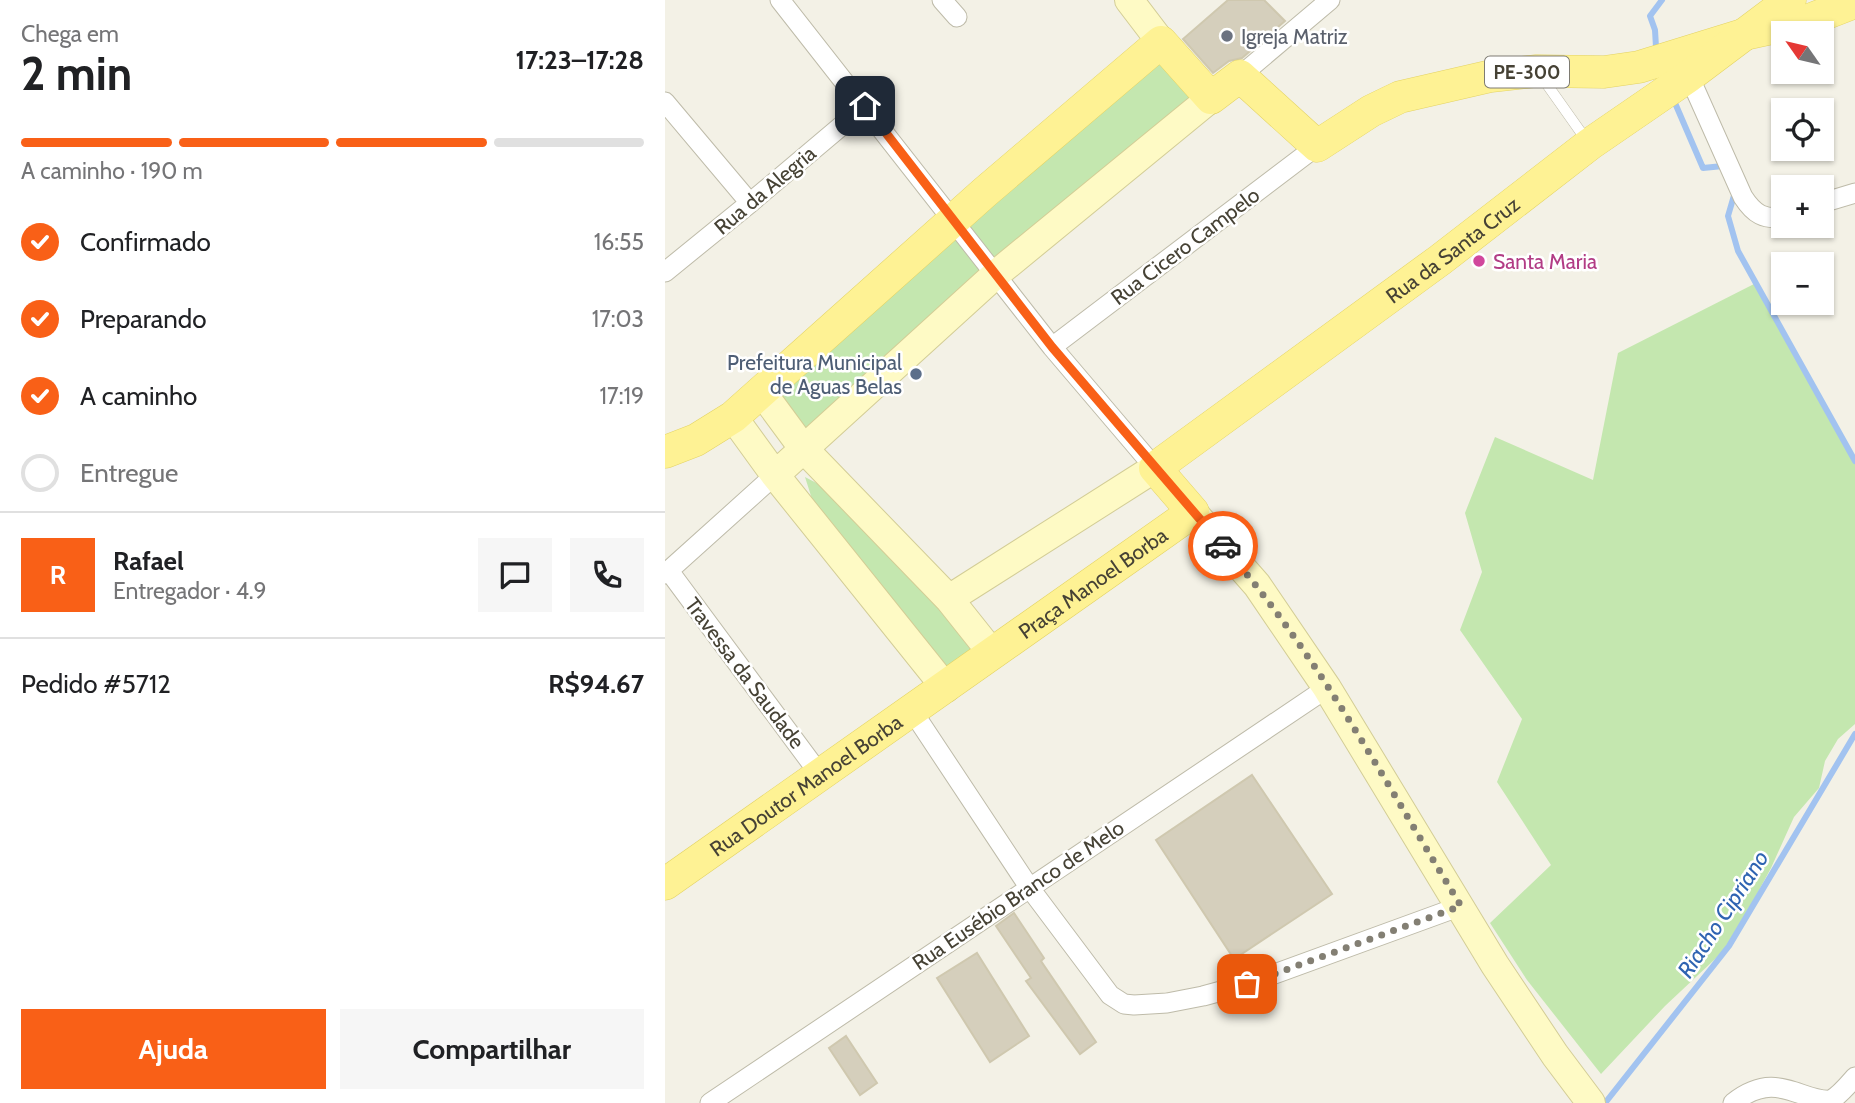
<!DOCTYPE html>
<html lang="pt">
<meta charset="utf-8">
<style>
:root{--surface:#fff;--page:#f6f6f6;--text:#202124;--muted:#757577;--line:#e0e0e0;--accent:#f96017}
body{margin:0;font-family:Cabin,sans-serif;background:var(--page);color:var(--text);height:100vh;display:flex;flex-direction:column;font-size:26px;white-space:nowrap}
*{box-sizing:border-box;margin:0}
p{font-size:23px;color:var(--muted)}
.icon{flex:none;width:38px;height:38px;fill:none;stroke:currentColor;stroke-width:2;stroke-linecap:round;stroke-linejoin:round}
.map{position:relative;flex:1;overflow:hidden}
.details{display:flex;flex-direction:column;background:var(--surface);width:665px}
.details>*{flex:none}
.needle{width:46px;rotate:304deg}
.buttons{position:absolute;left:1106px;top:21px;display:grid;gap:14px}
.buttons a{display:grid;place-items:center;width:63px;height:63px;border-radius:0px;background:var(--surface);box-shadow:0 2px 5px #0004;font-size:35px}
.pin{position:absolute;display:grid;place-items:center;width:60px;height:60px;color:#fff;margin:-30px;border-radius:14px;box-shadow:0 4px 10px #0006}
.courier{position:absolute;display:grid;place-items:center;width:70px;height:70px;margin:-35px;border:5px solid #f96017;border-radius:50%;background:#fff;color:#222;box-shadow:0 2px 9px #0007}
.overview em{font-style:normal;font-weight:700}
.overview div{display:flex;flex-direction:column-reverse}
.overview{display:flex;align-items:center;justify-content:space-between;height:119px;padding:0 21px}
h1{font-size:46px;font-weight:700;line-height:52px}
.bar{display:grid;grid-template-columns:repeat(4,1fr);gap:10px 7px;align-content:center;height:84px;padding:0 21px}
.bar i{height:9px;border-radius:5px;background:var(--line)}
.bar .on{background:var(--accent)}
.bar p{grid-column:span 4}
.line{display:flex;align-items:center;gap:18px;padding:0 21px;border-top:2px solid var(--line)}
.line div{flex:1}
.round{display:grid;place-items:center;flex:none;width:74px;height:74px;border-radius:0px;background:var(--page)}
ol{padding:0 21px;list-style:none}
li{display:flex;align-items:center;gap:21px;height:77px}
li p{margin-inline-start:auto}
li .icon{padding:7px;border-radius:50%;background:var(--accent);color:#fff;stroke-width:4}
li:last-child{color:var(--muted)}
li i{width:38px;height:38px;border:4px solid var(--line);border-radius:50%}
.action{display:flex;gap:14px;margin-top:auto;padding:14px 21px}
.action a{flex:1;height:80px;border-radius:0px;background:var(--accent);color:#fff;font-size:28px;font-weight:700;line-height:80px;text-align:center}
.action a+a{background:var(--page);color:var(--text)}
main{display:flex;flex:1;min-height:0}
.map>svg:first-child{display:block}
.green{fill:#c4e7af}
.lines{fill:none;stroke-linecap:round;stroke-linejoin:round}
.stream{stroke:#a2c3f0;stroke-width:6}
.building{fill:#d5cfbc;stroke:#cfc8af;stroke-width:2}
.lane-casing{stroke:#bebba9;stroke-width:11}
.street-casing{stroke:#bebba9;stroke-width:21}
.secondary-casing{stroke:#d3cd96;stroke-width:30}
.primary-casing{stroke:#e3d364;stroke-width:33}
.lane{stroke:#fff;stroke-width:10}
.street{stroke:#fff;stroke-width:19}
.secondary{stroke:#fefac5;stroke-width:28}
.primary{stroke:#fef294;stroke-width:32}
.done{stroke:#837f73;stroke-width:7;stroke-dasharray:0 12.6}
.route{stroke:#f96017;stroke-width:9}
.worship-dot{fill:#6b7280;stroke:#fff;stroke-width:2.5}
.hotel-dot{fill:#d1479c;stroke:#fff;stroke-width:2.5}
.service-dot{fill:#5c6f8a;stroke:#fff;stroke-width:2.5}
.labels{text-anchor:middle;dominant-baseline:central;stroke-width:5;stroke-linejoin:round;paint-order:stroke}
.shield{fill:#fff;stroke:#7e7b72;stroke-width:2}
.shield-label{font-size:19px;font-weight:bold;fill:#464235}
.worship-label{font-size:21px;fill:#5b616d;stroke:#fff;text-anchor:start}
.street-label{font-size:21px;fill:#464235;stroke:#fff}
.hotel-label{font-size:21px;fill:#b23c85;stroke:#fff;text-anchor:start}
.service-label{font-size:21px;fill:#4e5e75;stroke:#fff;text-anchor:end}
.water-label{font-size:23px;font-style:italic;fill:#2f64b2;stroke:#fff}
</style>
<main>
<section class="details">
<div class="overview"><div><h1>2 min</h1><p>Chega em</p></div><em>17:23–17:28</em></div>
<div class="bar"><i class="on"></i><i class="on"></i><i class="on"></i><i></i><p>A caminho · 190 m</p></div>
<ol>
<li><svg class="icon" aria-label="check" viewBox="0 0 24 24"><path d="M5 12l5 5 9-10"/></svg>Confirmado<p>16:55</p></li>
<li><svg class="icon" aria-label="check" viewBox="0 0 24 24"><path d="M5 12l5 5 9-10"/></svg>Preparando<p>17:03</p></li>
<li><svg class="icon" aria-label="check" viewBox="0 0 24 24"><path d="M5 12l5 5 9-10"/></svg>A caminho<p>17:19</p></li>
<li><i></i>Entregue</li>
</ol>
<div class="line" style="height:126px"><b class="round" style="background:var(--accent);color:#fff">R</b><div><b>Rafael</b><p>Entregador · 4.9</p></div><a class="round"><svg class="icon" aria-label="chat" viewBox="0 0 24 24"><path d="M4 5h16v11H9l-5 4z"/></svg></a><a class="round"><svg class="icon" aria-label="phone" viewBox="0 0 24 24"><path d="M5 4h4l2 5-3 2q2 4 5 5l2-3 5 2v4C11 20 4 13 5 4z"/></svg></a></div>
<div class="line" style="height:91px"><div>Pedido #5712</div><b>R$94.67</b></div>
<div class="action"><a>Ajuda</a><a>Compartilhar</a></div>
</section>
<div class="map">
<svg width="1190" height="1103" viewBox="0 0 1190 1103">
<rect width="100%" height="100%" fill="#f3f1e6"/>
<path class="green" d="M495,49l44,48 -208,170 -35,-46z
M289,224l34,50 -183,167 -36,-48z
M1091,283l99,178v263l-17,15 -13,22 -6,27 -25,29 -23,51 -42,78 -64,60 -64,68 -74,-94 -37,-57 61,-58 -54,-83 25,-63 -62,-89 22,-58 -17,-59 30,-76 98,43 25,-127z
M140,477l40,21 138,153 -37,26 -128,-159z"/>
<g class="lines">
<path class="stream" d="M991,47l-1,-17 -5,-14 12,-16
M1010,103l28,65 20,-2 2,4
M1070,192l-7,24 10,35 117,210
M940,1103l124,-157 126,-212"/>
</g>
<path class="building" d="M563,0h36l21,21 -43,37 -13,3 -16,12 -30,-34z
M587,775l80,119 -98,65 -78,-119z
M349,913l30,45 -3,3 55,81 -16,12 -54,-73 5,-3 -35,-52z
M312,953l52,83 -39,26 -53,-84z
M181,1036l31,47 -17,12 -31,-47z"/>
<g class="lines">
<defs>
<path id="lane" d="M876,76l46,65"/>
<path id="street" d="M115,0l272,347 103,121
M277,0l15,17
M575,76l90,-76
M1024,76l54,121c11,17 21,23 40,20
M0,102l85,101
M1157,203l33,-10
M0,272l85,-69 115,-97
M387,347l265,-201
M4,571l152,205
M0,574l110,-99
M248,712l116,175 81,108 14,9 10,1 33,-2 36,-7 44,-12 214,-78
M45,1103l617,-415
M1068,1103c44,-35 68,0 98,-3 9,-5 17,-15 24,-23"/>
<path id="secondary" d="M464,0l32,42
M96,391l42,57 146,151 43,54
M68,417l42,58 171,213
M110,475l220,-200 216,-177
M528,512l64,73 70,103 168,277 60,90 36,48
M284,599l206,-131"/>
<g id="primary">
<path d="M0,452l31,-12 37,-23 252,-225 176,-150 50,56 29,-22 77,70 54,-35 29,-14 91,-21 46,-5 67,1 35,-5 110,-34 60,-13 46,-18"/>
<path id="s1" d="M0,884l528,-372 -38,-44 285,-208 150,-116 99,-68 101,-76"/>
</g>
</defs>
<use href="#lane" class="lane-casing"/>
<use href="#street" class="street-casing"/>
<use href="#secondary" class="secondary-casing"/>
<use href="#primary" class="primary-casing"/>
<use href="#lane" class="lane"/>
<use href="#street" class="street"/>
<use href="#secondary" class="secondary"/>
<use href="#primary" class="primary"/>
</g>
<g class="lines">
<path class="done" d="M558,546c95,108 163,238 238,360l-214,78"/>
<path class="route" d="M200,106l187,241 171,199"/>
</g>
<circle class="worship-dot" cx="562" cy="36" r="7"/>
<circle class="hotel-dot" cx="814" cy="261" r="7"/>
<circle class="service-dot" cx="251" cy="374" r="7"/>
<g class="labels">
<rect class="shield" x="820" y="56.5" width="84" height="31" rx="5"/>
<g class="shield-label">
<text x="862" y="72">PE-300</text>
</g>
<g class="worship-label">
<text x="576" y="36">Igreja Matriz</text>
</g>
<g class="street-label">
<text transform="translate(100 190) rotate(-40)">Rua da Alegria</text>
<text transform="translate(520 246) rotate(-37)">Rua Cicero Campelo</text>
<text stroke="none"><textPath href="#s1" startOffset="1073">Rua da Santa Cruz</textPath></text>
<text stroke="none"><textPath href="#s1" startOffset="523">Praça Manoel Borba</textPath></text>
<text transform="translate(80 673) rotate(53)">Travessa da Saudade</text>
<text stroke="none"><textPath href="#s1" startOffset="172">Rua Doutor Manoel Borba</textPath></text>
<text transform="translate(353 895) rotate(-34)">Rua Eusébio Branco de Melo</text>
</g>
<g class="hotel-label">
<text x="828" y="261">Santa Maria</text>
</g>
<g class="service-label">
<text x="237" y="362">Prefeitura Municipal<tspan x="237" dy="24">de Aguas Belas</tspan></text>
</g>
<g class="water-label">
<text transform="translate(1058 914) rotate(-57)">Riacho Cipriano</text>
</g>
</g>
</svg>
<div class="buttons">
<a><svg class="needle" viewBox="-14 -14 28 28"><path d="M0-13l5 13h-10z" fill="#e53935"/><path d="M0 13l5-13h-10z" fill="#757577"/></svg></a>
<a><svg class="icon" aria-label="locate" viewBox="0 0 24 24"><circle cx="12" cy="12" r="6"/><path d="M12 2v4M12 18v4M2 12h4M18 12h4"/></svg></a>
<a>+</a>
<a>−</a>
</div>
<div class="pin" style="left:582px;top:984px;background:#ea580c"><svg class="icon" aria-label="bag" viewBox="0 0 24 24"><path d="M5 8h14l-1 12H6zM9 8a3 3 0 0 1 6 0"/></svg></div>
<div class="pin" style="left:200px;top:106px;background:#1f2937"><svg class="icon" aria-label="home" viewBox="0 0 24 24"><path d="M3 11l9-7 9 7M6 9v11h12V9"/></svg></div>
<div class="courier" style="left:558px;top:546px"><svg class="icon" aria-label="car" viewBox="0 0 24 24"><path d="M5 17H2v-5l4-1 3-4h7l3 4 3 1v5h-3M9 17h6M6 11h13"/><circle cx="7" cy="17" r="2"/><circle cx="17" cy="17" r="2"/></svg></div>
</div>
</main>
